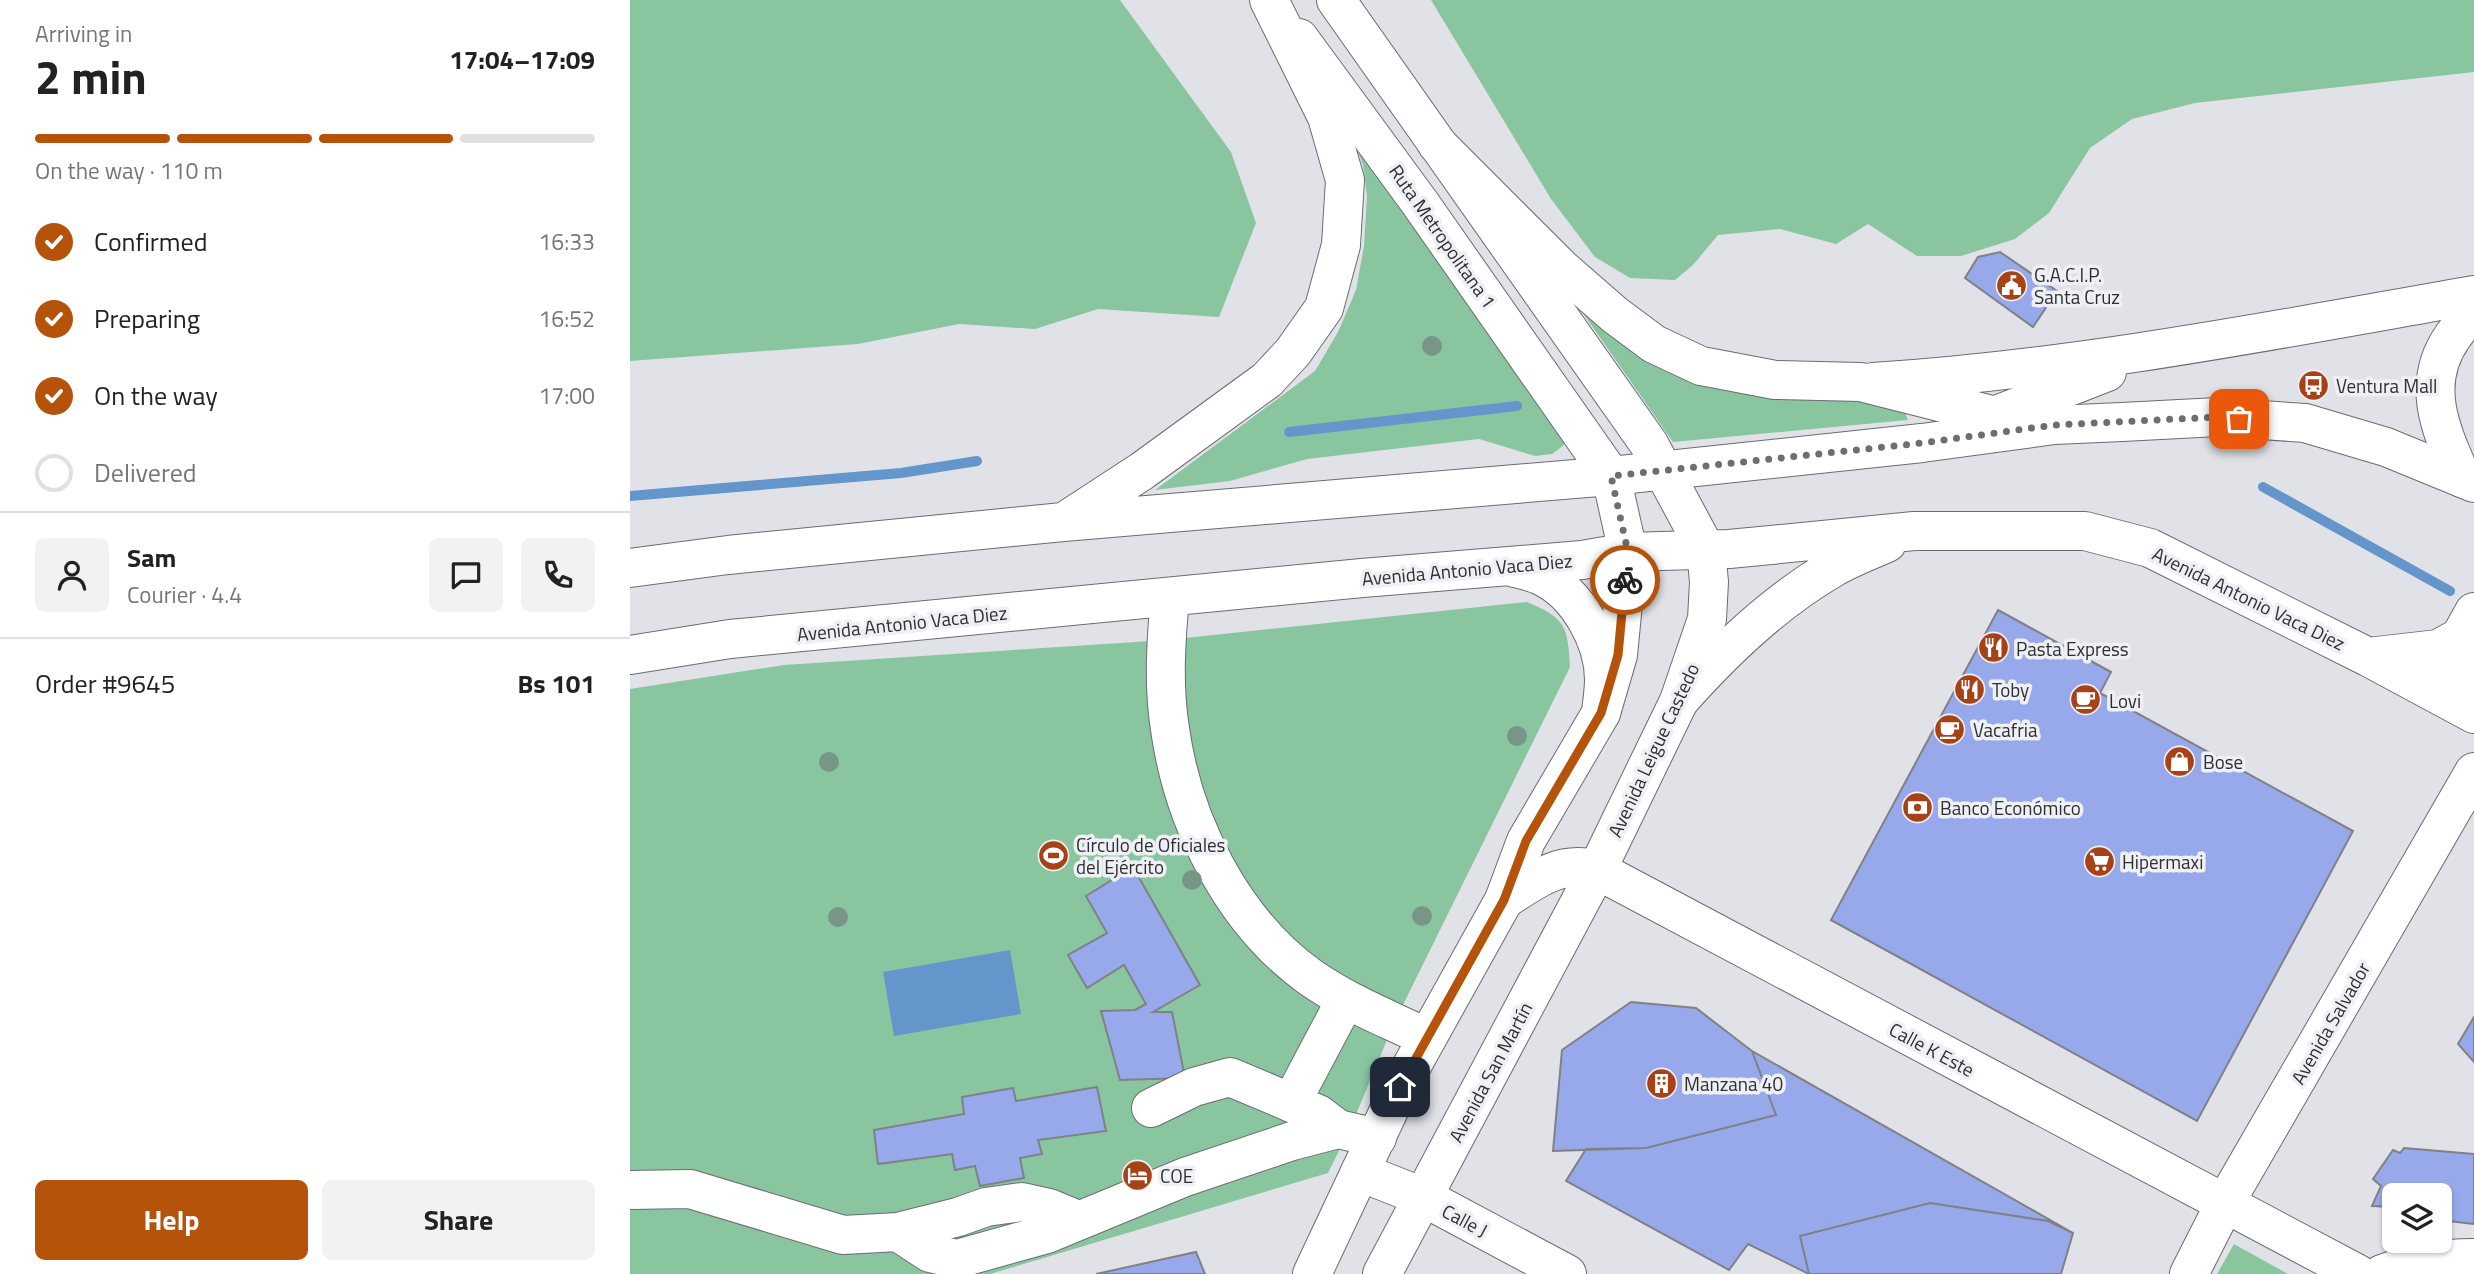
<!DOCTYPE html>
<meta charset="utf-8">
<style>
:root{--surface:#fff;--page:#f2f2f2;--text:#222;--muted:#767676;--line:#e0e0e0;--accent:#b45309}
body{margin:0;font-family:"Titillium Web",sans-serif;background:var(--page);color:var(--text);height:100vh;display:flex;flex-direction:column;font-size:26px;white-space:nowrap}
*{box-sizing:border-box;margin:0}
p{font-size:23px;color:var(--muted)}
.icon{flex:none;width:38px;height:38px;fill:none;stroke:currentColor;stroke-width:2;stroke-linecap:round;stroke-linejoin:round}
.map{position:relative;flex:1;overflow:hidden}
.panel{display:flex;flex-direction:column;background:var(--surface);width:630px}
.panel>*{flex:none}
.tools{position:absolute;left:1752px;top:1183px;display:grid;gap:14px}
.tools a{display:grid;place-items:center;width:70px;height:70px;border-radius:10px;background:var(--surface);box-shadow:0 2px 5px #0004;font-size:35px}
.pin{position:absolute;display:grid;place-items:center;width:60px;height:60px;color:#fff;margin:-30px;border-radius:14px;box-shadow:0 4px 10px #0006}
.courier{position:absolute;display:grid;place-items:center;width:70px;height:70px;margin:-35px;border:5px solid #b45309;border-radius:50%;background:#fff;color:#222;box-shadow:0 2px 9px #0007}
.summary em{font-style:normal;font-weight:700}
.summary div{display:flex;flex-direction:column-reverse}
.summary{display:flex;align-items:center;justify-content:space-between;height:119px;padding:0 35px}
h1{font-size:46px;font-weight:700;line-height:52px}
.bar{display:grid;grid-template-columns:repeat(4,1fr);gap:10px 7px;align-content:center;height:84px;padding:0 35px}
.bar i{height:9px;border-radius:5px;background:var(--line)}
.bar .on{background:var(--accent)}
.bar p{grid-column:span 4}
.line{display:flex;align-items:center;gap:18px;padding:0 35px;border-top:2px solid var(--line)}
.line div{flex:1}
.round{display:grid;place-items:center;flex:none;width:74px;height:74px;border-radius:10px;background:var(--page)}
ol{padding:0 35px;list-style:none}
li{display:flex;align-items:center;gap:21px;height:77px}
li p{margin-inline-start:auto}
li .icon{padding:7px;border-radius:50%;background:var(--accent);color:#fff;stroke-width:4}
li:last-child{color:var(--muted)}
li i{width:38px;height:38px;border:4px solid var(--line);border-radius:50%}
.primary-button{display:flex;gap:14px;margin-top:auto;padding:14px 35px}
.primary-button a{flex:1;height:80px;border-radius:10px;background:var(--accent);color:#fff;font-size:28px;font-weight:700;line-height:80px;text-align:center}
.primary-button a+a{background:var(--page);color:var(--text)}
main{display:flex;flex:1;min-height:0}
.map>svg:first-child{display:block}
.green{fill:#89c6a0}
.water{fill:#6496cb}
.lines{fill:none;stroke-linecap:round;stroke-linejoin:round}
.stream{stroke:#6496cb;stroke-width:10}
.building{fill:#97a9eb;stroke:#7f8186;stroke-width:2}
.minor-casing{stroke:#6b6c71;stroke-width:40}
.major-casing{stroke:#6b6c71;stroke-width:40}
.highway-casing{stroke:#6b6c71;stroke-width:40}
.minor{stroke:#fff;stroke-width:38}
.major{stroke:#fff;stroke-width:38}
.highway{stroke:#fff;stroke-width:38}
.tree{fill:#789688}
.done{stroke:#6d6e71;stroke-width:7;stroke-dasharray:0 12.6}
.route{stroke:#b45309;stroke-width:9}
.labels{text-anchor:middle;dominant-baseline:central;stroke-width:7;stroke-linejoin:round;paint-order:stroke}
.street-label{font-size:19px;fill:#2f2f31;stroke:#eef0f5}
.poi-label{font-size:19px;fill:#2f2f31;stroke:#eef0f5;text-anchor:start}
</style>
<main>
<section class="panel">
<div class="summary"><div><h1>2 min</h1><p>Arriving in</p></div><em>17:04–17:09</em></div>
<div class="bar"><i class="on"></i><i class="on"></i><i class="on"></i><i></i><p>On the way · 110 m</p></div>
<ol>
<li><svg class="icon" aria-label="check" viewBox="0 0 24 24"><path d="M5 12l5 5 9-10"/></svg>Confirmed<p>16:33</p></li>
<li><svg class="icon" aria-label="check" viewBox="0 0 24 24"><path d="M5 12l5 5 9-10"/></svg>Preparing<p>16:52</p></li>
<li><svg class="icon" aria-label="check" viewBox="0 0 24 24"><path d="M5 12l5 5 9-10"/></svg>On the way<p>17:00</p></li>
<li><i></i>Delivered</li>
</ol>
<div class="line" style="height:126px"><a class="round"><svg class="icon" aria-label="person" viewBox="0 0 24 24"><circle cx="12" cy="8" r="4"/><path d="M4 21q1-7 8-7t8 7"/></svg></a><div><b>Sam</b><p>Courier · 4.4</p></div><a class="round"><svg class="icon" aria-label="chat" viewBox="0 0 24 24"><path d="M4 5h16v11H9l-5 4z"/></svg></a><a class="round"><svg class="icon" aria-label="phone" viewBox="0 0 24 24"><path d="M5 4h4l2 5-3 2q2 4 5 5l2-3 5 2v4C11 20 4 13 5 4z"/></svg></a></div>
<div class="line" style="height:91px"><div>Order #9645</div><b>Bs 101</b></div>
<div class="primary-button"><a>Help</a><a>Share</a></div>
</section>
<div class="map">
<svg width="1844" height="1274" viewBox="0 0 1844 1274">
<rect width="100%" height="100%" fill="#e1e2e8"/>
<path class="green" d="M0,0h490l111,152 25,71 -37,94 -121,-8 -63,20 -76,-5 -101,20 -228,17z
M801,0h1043v72l-279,31 -63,16 -42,29 -41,65 -34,26 -54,17h-44l-49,-32 -32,20 -56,-15 -62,6 -25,30 -18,15 -45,-2 -35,-21 -44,-58z
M718,125l215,307 1,13 -12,9 -17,2 -56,-17 -172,20 -77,22 -75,9 160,-119 23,-39 18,-42 8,-44 3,-50 -4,-31z
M927,276l59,59 288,75 4,10 -235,22z
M897,602c39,16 41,25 43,65l-175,354 -46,110 -21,42 -338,101h-360v-585l154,-24 382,-25z
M1604,1244l54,30h-71z"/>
<path class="water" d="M380,950l11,64 -127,22 -11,-64z"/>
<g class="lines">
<path class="stream" d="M659,432l228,-26
M1633,487l187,104
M0,496l271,-23 76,-12"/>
</g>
<path class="building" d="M1370,252l57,39 -24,36 -68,-49 13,-21z
M1368,610l113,62 -11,21 253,138 -156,290 -366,-201z
M503,867l67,118 -47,27h19l13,66 -65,2 -19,-69 34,-1 11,-6 -22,-39 -37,23 -19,-33 39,-22 -21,-37z
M1001,1002l65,6 56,43 24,64 -130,33 -93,3 9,-101z
M1844,1017v45l-16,-18z
M1122,1051l321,182 -25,-12 -118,-18 -130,33 9,38 -61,-30 -19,26 -163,-89 20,-32 60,-1 130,-33z
M467,1087l9,44 -68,9 4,14 -22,4 4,20 -44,8 -5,-20 -20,4 -3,-16 -74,10 -4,-34 90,-16 -2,-17 51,-9 3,13z
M1774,1148l70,6v70l-34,-4v-25h-46v12l-22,-1 9,-20 -8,-7 20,-29 7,3z
M1300,1203l118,18 25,12 -12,41h-252l-9,-38z
M566,1252l9,22h-109z"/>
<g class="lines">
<defs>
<path id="minor" d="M1243,382c203,-13 402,-52 601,-87
M1351,421l126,-49
M1832,478c-21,-47 -43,-94 -9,-142 7,-9 12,-18 21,-25
M540,597c-4,44 -7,88 0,132 13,93 62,192 140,248 37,26 77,41 117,61
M1844,649l-2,3 -20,12 -20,3 42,19
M874,900c29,-19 57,-41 93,-30l761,404
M661,1103l55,-104
M521,1108l43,-21 36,-10 88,37 20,15
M730,1172l63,25 144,77
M0,1190l60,-1 153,46 55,-3 60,-15 28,-10 36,-5 27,6 29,12
M268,1232l32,21 27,6 90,-25 138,-57 107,-36 46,-12 39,9
M1559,1274l36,-71 249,-431
M1752,1274c29,-11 61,-16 92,-16"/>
<path id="major" d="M706,0l313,444 57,106 3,32 -2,37 -28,82 -82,169 -215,404
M669,38l121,165 191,273 17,76 -10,103 -17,58 -75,128 -22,59 -104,187 -88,187"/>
<path id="highway" d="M807,144l124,124 54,47 39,29 47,22 11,2 63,12 86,2 134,34 27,4
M437,520l75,-49 125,-91 26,-28 31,-44 17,-63 4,-65 -18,-63 -58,-117
M882,567c10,3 22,5 31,10 35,17 61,64 61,103 0,11 -2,22 -3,33
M0,568l98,-13 335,-33 548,-46 311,-33 132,-18 68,-3 96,-5 87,6 81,24 88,36
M0,655l100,-16 632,-61 220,-18 46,-8 101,-3 185,-18h171l65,17 218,109 106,57
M1738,657l70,-8 22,-12 14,-25
M1049,701c45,-51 95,-99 154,-133 17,-10 36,-17 54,-25"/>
</defs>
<use href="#minor" class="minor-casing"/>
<use href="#major" class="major-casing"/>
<use href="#highway" class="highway-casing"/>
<use href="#minor" class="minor"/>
<use href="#major" class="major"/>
<use href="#highway" class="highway"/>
</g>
<g class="tree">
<circle cx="802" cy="346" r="10"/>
<circle cx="887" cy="736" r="10"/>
<circle cx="199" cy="762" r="10"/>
<circle cx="562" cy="880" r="10"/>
<circle cx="792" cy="916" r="10"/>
<circle cx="208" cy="917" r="10"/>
</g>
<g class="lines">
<path class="done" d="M995,580l3,-28 -17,-76 311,-33 132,-18 164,-8 21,2"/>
<path class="route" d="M770,1087l104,-187 22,-59 75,-128 17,-58 7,-75"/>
</g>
<defs>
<symbol id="civic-disc" viewBox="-11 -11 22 22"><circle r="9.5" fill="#a74216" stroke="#eef0f5"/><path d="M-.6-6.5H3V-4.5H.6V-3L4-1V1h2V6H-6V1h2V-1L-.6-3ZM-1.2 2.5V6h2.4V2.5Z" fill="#fff"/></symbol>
<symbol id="bus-disc" viewBox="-11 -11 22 22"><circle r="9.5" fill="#a74216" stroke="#eef0f5"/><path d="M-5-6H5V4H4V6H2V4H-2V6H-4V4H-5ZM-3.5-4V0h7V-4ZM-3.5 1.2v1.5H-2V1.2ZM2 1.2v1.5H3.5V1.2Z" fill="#fff"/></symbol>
<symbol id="restaurant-disc" viewBox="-11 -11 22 22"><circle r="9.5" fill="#a74216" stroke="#eef0f5"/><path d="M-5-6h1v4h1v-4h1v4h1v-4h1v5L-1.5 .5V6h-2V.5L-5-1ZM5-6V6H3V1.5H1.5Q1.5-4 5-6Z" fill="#fff"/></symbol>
<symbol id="cafe-disc" viewBox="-11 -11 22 22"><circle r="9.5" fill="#a74216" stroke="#eef0f5"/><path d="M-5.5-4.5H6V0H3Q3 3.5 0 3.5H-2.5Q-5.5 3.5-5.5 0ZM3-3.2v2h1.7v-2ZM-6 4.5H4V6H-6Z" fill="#fff"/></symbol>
<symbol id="shop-disc" viewBox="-11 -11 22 22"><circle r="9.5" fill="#a74216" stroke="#eef0f5"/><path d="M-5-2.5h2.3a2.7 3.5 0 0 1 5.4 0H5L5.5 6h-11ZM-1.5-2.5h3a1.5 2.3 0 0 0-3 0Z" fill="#fff"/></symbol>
<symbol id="bank-disc" viewBox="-11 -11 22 22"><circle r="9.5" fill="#a74216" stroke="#eef0f5"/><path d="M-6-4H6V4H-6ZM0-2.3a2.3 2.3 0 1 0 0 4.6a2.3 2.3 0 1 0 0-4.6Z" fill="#fff"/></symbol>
<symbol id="stadium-disc" viewBox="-11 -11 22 22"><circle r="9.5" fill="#a74216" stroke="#eef0f5"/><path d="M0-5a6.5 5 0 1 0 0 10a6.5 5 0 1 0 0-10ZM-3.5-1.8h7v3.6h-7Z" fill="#fff"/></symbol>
<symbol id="supermarket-disc" viewBox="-11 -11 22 22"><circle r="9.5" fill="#a74216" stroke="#eef0f5"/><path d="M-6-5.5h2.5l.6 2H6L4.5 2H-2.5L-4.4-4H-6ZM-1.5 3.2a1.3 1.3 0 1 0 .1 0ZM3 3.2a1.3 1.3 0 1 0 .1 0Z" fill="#fff"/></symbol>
<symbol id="building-disc" viewBox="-11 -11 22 22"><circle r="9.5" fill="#a74216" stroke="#eef0f5"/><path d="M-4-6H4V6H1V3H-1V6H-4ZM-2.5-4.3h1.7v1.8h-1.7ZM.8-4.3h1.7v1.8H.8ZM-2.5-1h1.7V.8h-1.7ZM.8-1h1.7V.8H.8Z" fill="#fff"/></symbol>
<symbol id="hotel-disc" viewBox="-11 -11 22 22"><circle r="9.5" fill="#a74216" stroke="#eef0f5"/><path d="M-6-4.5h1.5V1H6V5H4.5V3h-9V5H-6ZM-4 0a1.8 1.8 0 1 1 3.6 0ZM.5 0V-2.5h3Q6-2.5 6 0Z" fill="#fff"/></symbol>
</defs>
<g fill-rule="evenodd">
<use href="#civic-disc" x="1364" y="268" width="35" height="35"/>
<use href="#bus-disc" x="1666" y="368" width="35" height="35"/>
<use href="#restaurant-disc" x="1346" y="630" width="35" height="35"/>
<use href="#restaurant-disc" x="1322" y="672" width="35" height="35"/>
<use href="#cafe-disc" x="1438" y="682" width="35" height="35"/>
<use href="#cafe-disc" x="1302" y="712" width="35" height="35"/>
<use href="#shop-disc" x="1532" y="744" width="35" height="35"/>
<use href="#bank-disc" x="1270" y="790" width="35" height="35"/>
<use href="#stadium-disc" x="406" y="838" width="35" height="35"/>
<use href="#supermarket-disc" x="1452" y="844" width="35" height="35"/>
<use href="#building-disc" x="1014" y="1066" width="35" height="35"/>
<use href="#hotel-disc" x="490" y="1158" width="35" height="35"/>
</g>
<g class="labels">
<g class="street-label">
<text transform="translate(813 236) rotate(55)">Ruta Metropolitana 1</text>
<text transform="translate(837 569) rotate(-5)">Avenida Antonio Vaca Diez</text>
<text transform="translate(1619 598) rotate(26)">Avenida Antonio Vaca Diez</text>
<text transform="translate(272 623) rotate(-6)">Avenida Antonio Vaca Diez</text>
<text transform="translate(1023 750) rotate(-65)">Avenida Leigue Castedo</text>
<text transform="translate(1700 1023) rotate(-60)">Avenida Salvador</text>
<text transform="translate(1302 1049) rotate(28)">Calle K Este</text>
<text transform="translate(860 1072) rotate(-62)">Avenida San Martín</text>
<text transform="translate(835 1220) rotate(28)">Calle J</text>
</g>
<g class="poi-label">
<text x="1404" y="274">G.A.C.I.P.<tspan x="1404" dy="22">Santa Cruz</tspan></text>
<text x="1706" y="385">Ventura Mall</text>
<text x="1386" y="648">Pasta Express</text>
<text x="1362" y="689">Toby</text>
<text x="1479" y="700">Lovi</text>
<text x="1343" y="729">Vacafria</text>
<text x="1573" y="761">Bose</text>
<text x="1310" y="807">Banco Económico</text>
<text x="446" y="844">Círculo de Oficiales<tspan x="446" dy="22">del Ejército</tspan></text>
<text x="1492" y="861">Hipermaxi</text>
<text x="1054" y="1083">Manzana 40</text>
<text x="530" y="1175">COE</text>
</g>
</g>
</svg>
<div class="tools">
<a><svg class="icon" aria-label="layers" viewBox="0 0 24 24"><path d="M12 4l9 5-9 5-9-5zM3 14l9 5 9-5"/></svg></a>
</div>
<div class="pin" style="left:1609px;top:419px;background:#ea580c"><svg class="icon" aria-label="bag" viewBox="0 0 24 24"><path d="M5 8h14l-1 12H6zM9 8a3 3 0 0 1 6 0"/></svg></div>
<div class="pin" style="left:770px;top:1087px;background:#1f2937"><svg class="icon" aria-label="home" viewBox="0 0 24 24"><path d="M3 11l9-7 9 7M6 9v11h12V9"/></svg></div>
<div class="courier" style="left:995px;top:580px"><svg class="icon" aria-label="bike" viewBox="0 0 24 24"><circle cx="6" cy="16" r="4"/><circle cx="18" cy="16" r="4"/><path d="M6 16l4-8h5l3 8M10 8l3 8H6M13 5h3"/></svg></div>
</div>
</main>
